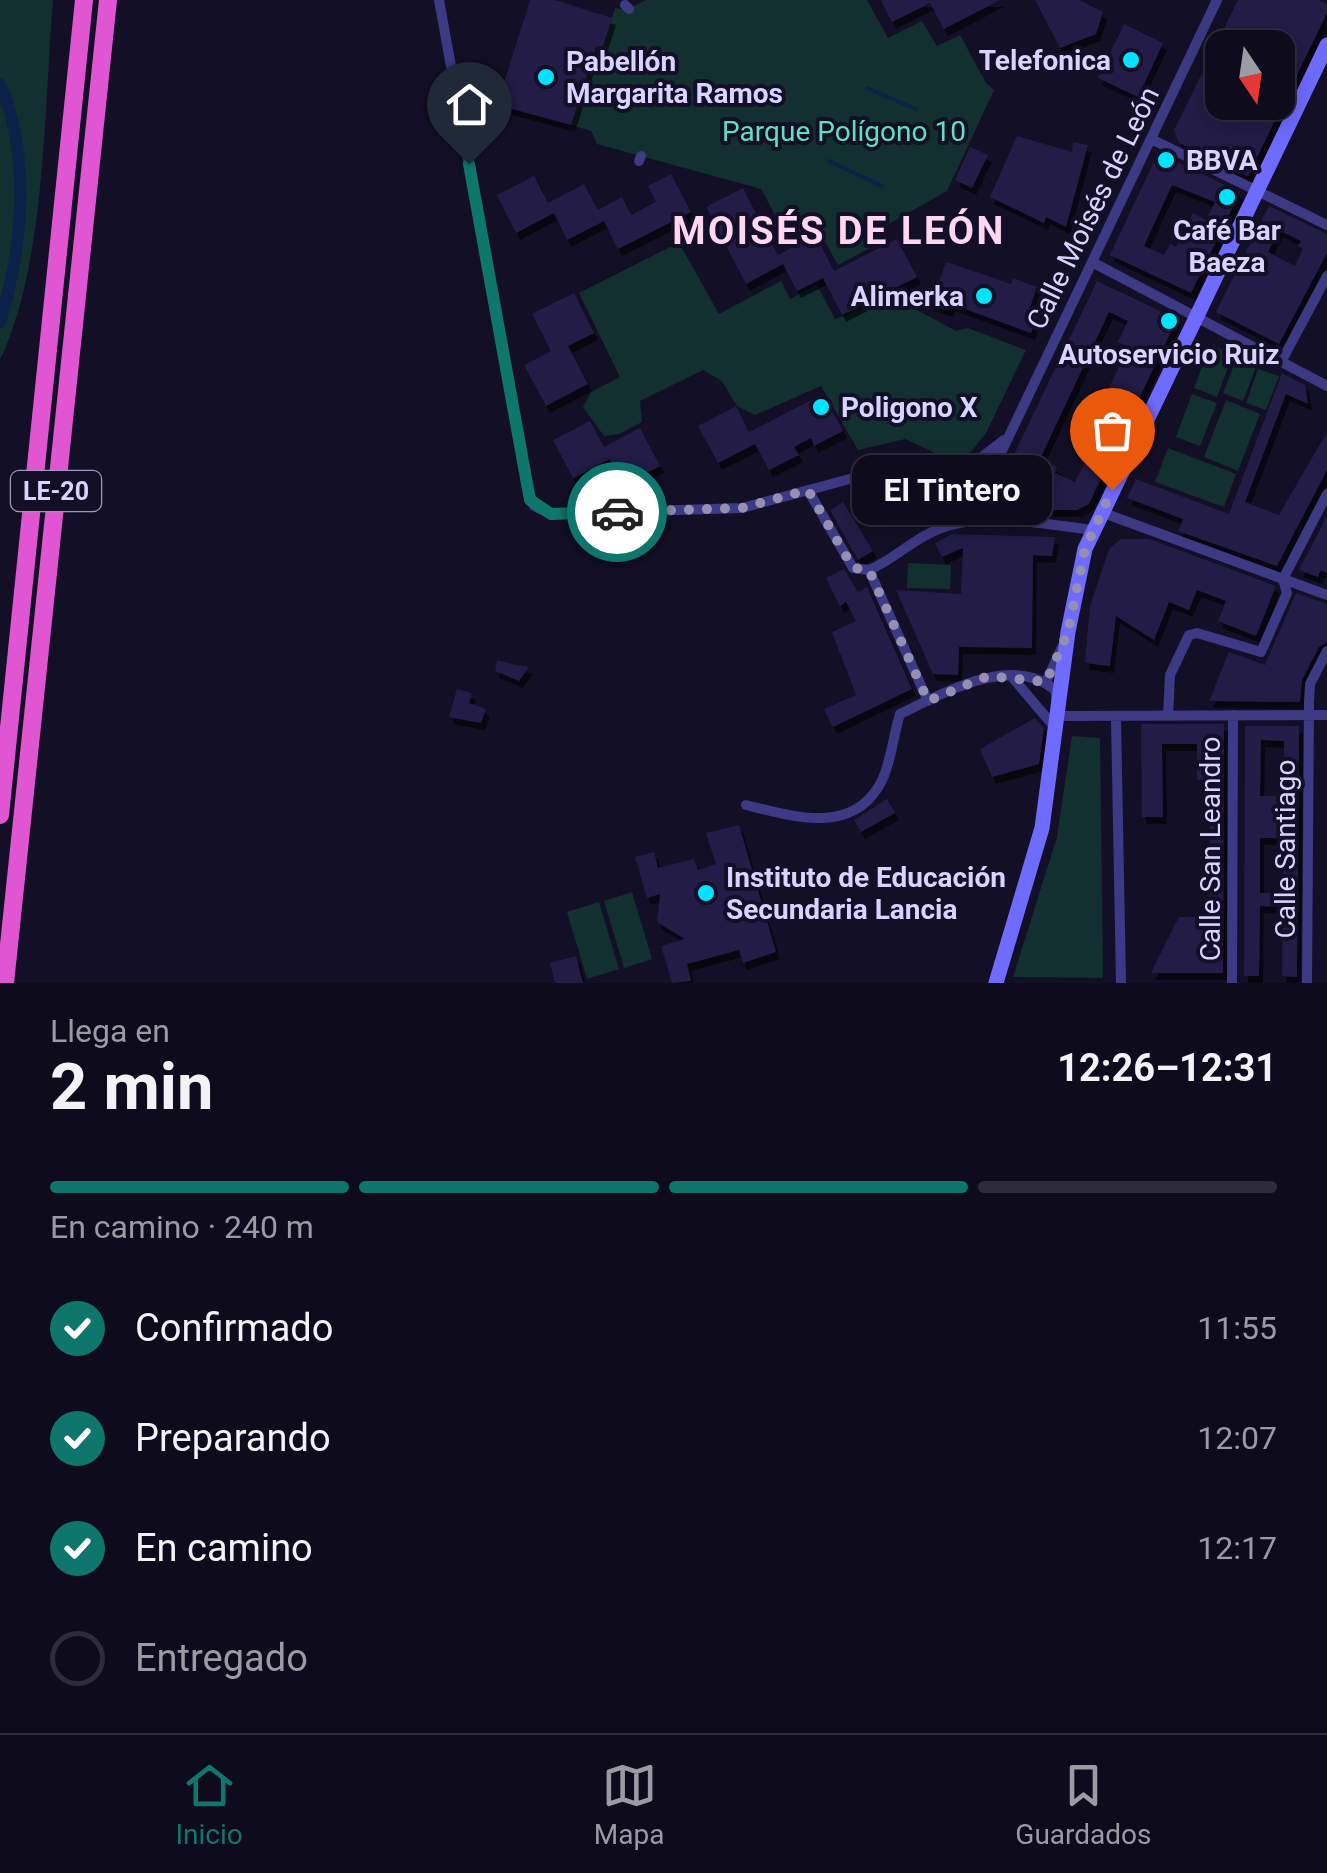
<!DOCTYPE html>
<html lang="es">
<meta charset="utf-8">
<style>
:root{--surface:#0e0b1c;--page:#171425;--text:#f1f3f6;--muted:#9b9ba3;--line:#2e2b3b;--accent:#0f766e}
body{margin:0;font-family:Roboto,sans-serif;background:var(--page);color:var(--text);height:100vh;display:flex;flex-direction:column;font-size:38px;white-space:nowrap}
*{box-sizing:border-box;margin:0}
p{font-size:32px;color:var(--muted)}
.icon{flex:none;width:55px;height:55px;fill:none;stroke:currentColor;stroke-width:2;stroke-linecap:round;stroke-linejoin:round}
.map{position:relative;height:983px;overflow:hidden}
.side{display:flex;flex-direction:column;background:var(--surface);flex:1}
.side>*{flex:none}
.needle{width:65px;rotate:167deg}
.tools{position:absolute;left:1205px;top:30px;display:grid;gap:20px}
.tools a{display:grid;place-items:center;width:90px;height:90px;border-radius:20px;background:var(--surface);box-shadow:0 5px 25px #0003,0 0 0 2px var(--line);font-size:50px}
.pin{position:absolute;display:grid;place-items:center;width:85px;height:85px;color:#fff;margin:-102px -42px;border-radius:50% 50% 50% 0;rotate:-45deg;box-shadow:0 0 10px #0007}
.pin .icon{rotate:45deg}
.courier{position:absolute;display:grid;place-items:center;width:100px;height:100px;margin:-50px;border:8px solid #0f766e;border-radius:50%;background:#fff;color:#222;box-shadow:0 2px 12px #0007}
.bubble{position:absolute;height:70px;border-radius:20px;background:var(--surface);box-shadow:0 5px 25px #0003,0 0 0 2px var(--line);font-size:32px;font-weight:700;line-height:70px;text-align:center}
.headline em{font-style:normal;font-weight:700}
.headline div{display:flex;flex-direction:column-reverse}
.headline{display:flex;align-items:center;justify-content:space-between;height:170px;padding:0 50px}
h1{font-size:65px;font-weight:700;line-height:75px}
.bar{display:grid;grid-template-columns:repeat(4,1fr);gap:15px 10px;align-content:center;height:120px;padding:0 50px}
.bar i{height:12px;border-radius:8px;background:var(--line)}
.bar .current{background:var(--accent)}
.bar p{grid-column:span 4}
ol{padding:0 50px;list-style:none}
li{display:flex;align-items:center;gap:30px;height:110px}
li p{margin-inline-start:auto}
li .icon{padding:10px;border-radius:50%;background:var(--accent);color:#fff;stroke-width:4}
li:last-child{color:var(--muted)}
li i{width:55px;height:55px;border:5px solid var(--line);border-radius:50%}
.tabs{display:flex;justify-content:space-around;align-items:center;height:140px;border-top:2px solid var(--line);background:var(--surface);font-size:28px;color:var(--muted)}
.tabs a{display:grid;justify-items:center;gap:5px}
.tabs .current{color:var(--accent)}
.map>svg:first-child{display:block}
.green{fill:#12302f}
.lines{fill:none;stroke-linecap:round;stroke-linejoin:round}
.stream{stroke:#0c2248;stroke-width:4}
.canal{stroke:#0c2248;stroke-width:12}
.building{fill:#241b47;fill-rule:evenodd;filter:url(#shadow)}
.minor{stroke:#3d3a85;stroke-width:10}
.secondary{stroke:#6f6bff;stroke-width:15}
.trunk{stroke:#e055d1;stroke-width:18}
.done{stroke:#948fb3;stroke-width:10;stroke-dasharray:0 18}
.route{stroke:#0f766e;stroke-width:12}
.poi-dot{fill:#00e5ff;stroke:#130f26;stroke-width:4}
.labels{text-anchor:middle;dominant-baseline:central;stroke-width:8;stroke-linejoin:round;paint-order:stroke}
.shield{fill:#130f26;stroke:#9e99be;stroke-width:2.5}
.shield-label{font-size:25px;font-weight:bold;fill:#d9d4ff}
.poi-label{font-size:28px;font-weight:bold;fill:#d9d4ff;stroke:#130f26;text-anchor:start}
.park-label{font-size:28px;fill:#5fe0c0;stroke:#130f26}
.street-label{font-size:28px;fill:#d9d4ff;stroke:#130f26}
.district-label{font-size:38px;font-weight:bold;letter-spacing:2.5px;fill:#ffd6f0;stroke:#130f26}
</style>
<div class="map">
<svg width="1327" height="983" viewBox="0 0 1327 983">
<defs>
<filter id="shadow"><feDropShadow dx="4" dy="7" stdDeviation="0" flood-color="#0009"/></filter>
</defs>
<rect width="100%" height="100%" fill="#130f26"/>
<path class="green" d="M0,0h53c-9,108 -7,264 -53,360z
M646,0h221l21,38 34,-17 15,25 23,-11 26,48 8,7 -47,101 -69,39 5,11 -45,24 -19,-34 -28,14 -30,-56 -164,-45 -6,-13 -20,-6 25,-78 6,1 13,-40 11,2z
M670,247l12,1 37,66 62,-33 9,18 27,-14 18,34 58,-22 63,34 12,-3 58,22 -40,83 -20,25 -18,1 -43,-20 -47,11 -37,-64 -66,29 -18,-9 -15,-25 -19,-11 -63,31 2,21 -23,12 -15,2 -21,-29 8,-15 29,-15 -41,-84z
M1210,345l23,9 -16,43 -23,-9z
M1236,360l20,7 -13,34 -20,-8z
M1258,369l21,7 -13,34 -20,-7z
M1192,394l25,9 -17,43 -24,-9z
M1226,400l34,14 -22,57 -34,-14z
M1168,448l68,26 -12,33 -69,-25z
M908,563l43,2 -1,24 -43,-1z
M1072,736l28,2 3,240 -90,-1 44,-140z
M632,892l20,67 -28,9 -20,-67z
M599,902l20,67 -32,10 -20,-67z"/>
<g class="lines">
<path class="stream" d="M867,88l49,21
M829,161l53,25"/>
<path class="canal" d="M0,84c31,72 23,164 0,238"/>
</g>
<path class="building" d="M530,0h25l57,18 -10,31 -6,-2 -25,78 -74,-20z
M881,0h119l-56,29 -14,-26 -38,19z
M1035,0h44l24,12 -7,22 -36,14z
M1238,0h80l9,4v9l-79,163 -69,-33 -5,-13zM1252,31l32,15 -6,14v42h-56v-54h22z
M1124,24l39,19 -25,54 -40,-19z
M1017,136l55,16 1,-10 15,3 -22,82 -20,-10 -2,6 -54,-26z
M970,147l18,8 -16,33 -17,-8z
M1158,153l82,39 -49,101 -81,-38zM1172,185l43,17 -9,18 -13,-7 -17,34 -6,-3 -6,11 -20,-9z
M671,174l20,38 -73,37 -14,-28 -37,19 -13,-27 -38,20 -19,-38 37,-19 14,27 36,-19 14,26 24,-13 9,18 25,-13 -8,-16z
M743,188l35,67 38,-20 18,36 63,-32 20,38 -75,38 -19,-37 -26,13 -14,-27 -37,20 -40,-77z
M1269,206l58,28v19l-48,91 -63,-32zM1279,230l22,11 -3,5 5,3 -8,17 -27,-14z
M946,262l65,22 2,-6 24,9 -9,26 9,3 -6,17 -80,-29 -2,6 -18,-6z
M1097,281l80,38 -88,185 -12,6h-26l-8,-11 6,-15 -40,-19zM1109,312l19,9 -10,21 10,5 -47,101 9,4 -15,30 -20,-9 2,-6 -17,-8z
M574,293l20,40 -26,13 20,38 -42,22 -22,-41 27,-14 -19,-37z
M1282,373l23,12 3,19 -22,-10 -41,108 34,13 48,-83v38l-50,96 -99,-35 5,-12 -56,-21 9,-19 93,35z
M823,394l20,37 -29,15 -3,-8 -17,9 5,8 -30,15 -14,-26 -37,19 -20,-37 38,-20 13,26z
M590,421l14,26 36,-19 20,38 -36,19 -14,-26 -37,19 -20,-38z
M843,502l30,49 -15,9 -28,-50z
M1327,516v57l-6,-3 -3,7 -19,-7z
M952,534l103,3 -3,19 -19,-1 -1,93 -73,-1 -1,28 -25,-1 -37,-84 65,4 2,-46 -21,9 -7,-14z
M1121,539h28l127,47 -20,50 -38,-15 8,-20 -29,-11 -8,20 -20,-8 -15,38 -38,-24 -6,50 -25,-3 5,-57 19,-57z
M844,569l14,23 9,-5 45,102 -79,38 -9,-18 32,-14 -24,-63 24,-11 -10,-19 -6,4 -14,-28z
M1296,593l31,11v38l-8,5 -17,33 -2,22 -91,-1 20,-49 36,13z
M497,660l19,5 13,2 -10,14 -24,-10z
M457,689l15,4 -3,10 17,6 -5,14 -32,-6z
M1035,718l9,10 -5,36 -47,13 -12,-28z
M1141,724h83l-1,249h-72l28,-56h30l1,-137h-13v-36h-35l1,73h-21z
M1245,726h54l-2,251 -15,-1 1,-69 -23,-1 -1,70h-15zM1261,740l23,1v55h-24zM1260,838h23v55h-23z
M887,799l8,14 -34,19 -7,-12z
M739,825l37,127 -33,11 -4,-13 -52,14 4,17 -19,2 -11,-37 24,-7 -28,-17 3,-28 -13,4 -12,-41 19,-5 4,16 36,-9 4,11 18,-6 -10,-31z
M576,956l7,27h-28l-5,-20z"/>
<g class="lines">
<path class="minor" d="M439,0l88,486 7,20 17,8 191,-6 115,-31 109,9 22,-6 229,-480
M625,5l4,4
M1151,139l176,86
M639,161l2,-5
M1092,262l235,124
M1281,362l46,-86
M986,461c-15,24 -20,43 7,60
M913,478l52,-8 39,-30
M928,486c19,13 30,25 8,42
M808,490l45,78 16,2
M947,499l30,21
M1101,512l226,83
M869,570c22,-9 40,-27 61,-37 47,-24 113,-9 163,-3
M869,570l59,131
M1012,677l45,53
M1046,682l16,-35
M1168,716l2,-41 19,-40 8,-2 64,19 26,-59 -4,-14 44,-85
M1116,717l5,266
M746,805c42,10 101,30 131,-16 13,-18 16,-53 23,-75 42,-20 112,-61 155,-24l4,26 268,-1
M1232,983l1,-268
M1307,983l2,-281 1,-18 17,-33"/>
<path class="secondary" d="M996,983l46,-155 26,-196 17,-83 242,-504"/>
<path class="trunk" d="M0,815l84,-815
M5,983l103,-983"/>
</g>
<g class="lines">
<path class="done" d="M617,512l125,-4 66,-18 45,78 16,2 59,131 60,-25 58,6 22,-50 17,-83 27,-59"/>
<path class="route" d="M469,164l61,336 21,14 66,-2"/>
</g>
<g class="poi-dot">
<circle cx="1131" cy="60" r="10"/>
<circle cx="546" cy="77" r="10"/>
<circle cx="1166" cy="160" r="10"/>
<circle cx="1227" cy="197" r="10"/>
<circle cx="984" cy="296" r="10"/>
<circle cx="1169" cy="321" r="10"/>
<circle cx="821" cy="407" r="10"/>
<circle cx="706" cy="893" r="10"/>
</g>
<g class="labels">
<rect class="shield" x="11" y="471" width="90" height="40" rx="8"/>
<g class="shield-label">
<text x="56" y="491">LE-20</text>
</g>
<g class="poi-label">
<text x="1111" y="60" text-anchor="end">Telefonica</text>
<text x="566" y="61">Pabellón<tspan x="566" dy="32">Margarita Ramos</tspan></text>
<text x="1186" y="160">BBVA</text>
<text x="1227" y="230" text-anchor="middle">Café Bar<tspan x="1227" dy="32">Baeza</tspan></text>
<text x="964" y="296" text-anchor="end">Alimerka</text>
<text x="1169" y="354" text-anchor="middle">Autoservicio Ruiz</text>
<text x="841" y="407">Poligono X</text>
<text x="726" y="877">Instituto de Educación<tspan x="726" dy="32">Secundaria Lancia</tspan></text>
</g>
<g class="park-label">
<text x="844" y="131">Parque Polígono 10</text>
</g>
<g class="street-label">
<text transform="translate(1093 208) rotate(-64)">Calle Moisés de León</text>
<text transform="translate(1210 849) rotate(-90)">Calle San Leandro</text>
<text transform="translate(1285 849) rotate(-90)">Calle Santiago</text>
</g>
<g class="district-label">
<text x="839" y="231">MOISÉS DE LEÓN</text>
</g>
</g>
</svg>
<div class="tools">
<a><svg class="needle" viewBox="-14 -14 28 28"><path d="M0-13l5 13h-10z" fill="#e53935"/><path d="M0 13l5-13h-10z" fill="#9b9ba3"/></svg></a>
</div>
<div class="pin" style="left:1112px;top:490px;background:#ea580c"><svg class="icon" aria-label="bag" viewBox="0 0 24 24"><path d="M5 8h14l-1 12H6zM9 8a3 3 0 0 1 6 0"/></svg></div>
<div class="pin" style="left:469px;top:164px;background:#1f2937"><svg class="icon" aria-label="home" viewBox="0 0 24 24"><path d="M3 11l9-7 9 7M6 9v11h12V9"/></svg></div>
<div class="courier" style="left:617px;top:512px"><svg class="icon" aria-label="car" viewBox="0 0 24 24"><path d="M5 17H2v-5l4-1 3-4h7l3 4 3 1v5h-3M9 17h6M6 11h13"/><circle cx="7" cy="17" r="2"/><circle cx="17" cy="17" r="2"/></svg></div>
<div class="bubble" style="left:852px;top:455px;width:200px">El Tintero</div>
</div>
<section class="side">
<div class="headline"><div><h1>2 min</h1><p>Llega en</p></div><em>12:26–12:31</em></div>
<div class="bar"><i class="current"></i><i class="current"></i><i class="current"></i><i></i><p>En camino · 240 m</p></div>
<ol>
<li><svg class="icon" aria-label="check" viewBox="0 0 24 24"><path d="M5 12l5 5 9-10"/></svg>Confirmado<p>11:55</p></li>
<li><svg class="icon" aria-label="check" viewBox="0 0 24 24"><path d="M5 12l5 5 9-10"/></svg>Preparando<p>12:07</p></li>
<li><svg class="icon" aria-label="check" viewBox="0 0 24 24"><path d="M5 12l5 5 9-10"/></svg>En camino<p>12:17</p></li>
<li><i></i>Entregado</li>
</ol>
</section>
<nav class="tabs">
<a class="current"><svg class="icon" aria-label="home" viewBox="0 0 24 24"><path d="M3 11l9-7 9 7M6 9v11h12V9"/></svg>Inicio</a>
<a><svg class="icon" aria-label="map" viewBox="0 0 24 24"><path d="M3 6l6-2 6 2 6-2v14l-6 2-6-2-6 2zM9 4v14M15 6v14"/></svg>Mapa</a>
<a><svg class="icon" aria-label="saved" viewBox="0 0 24 24"><path d="M7 4h10v16l-5-4-5 4z"/></svg>Guardados</a>
</nav>
